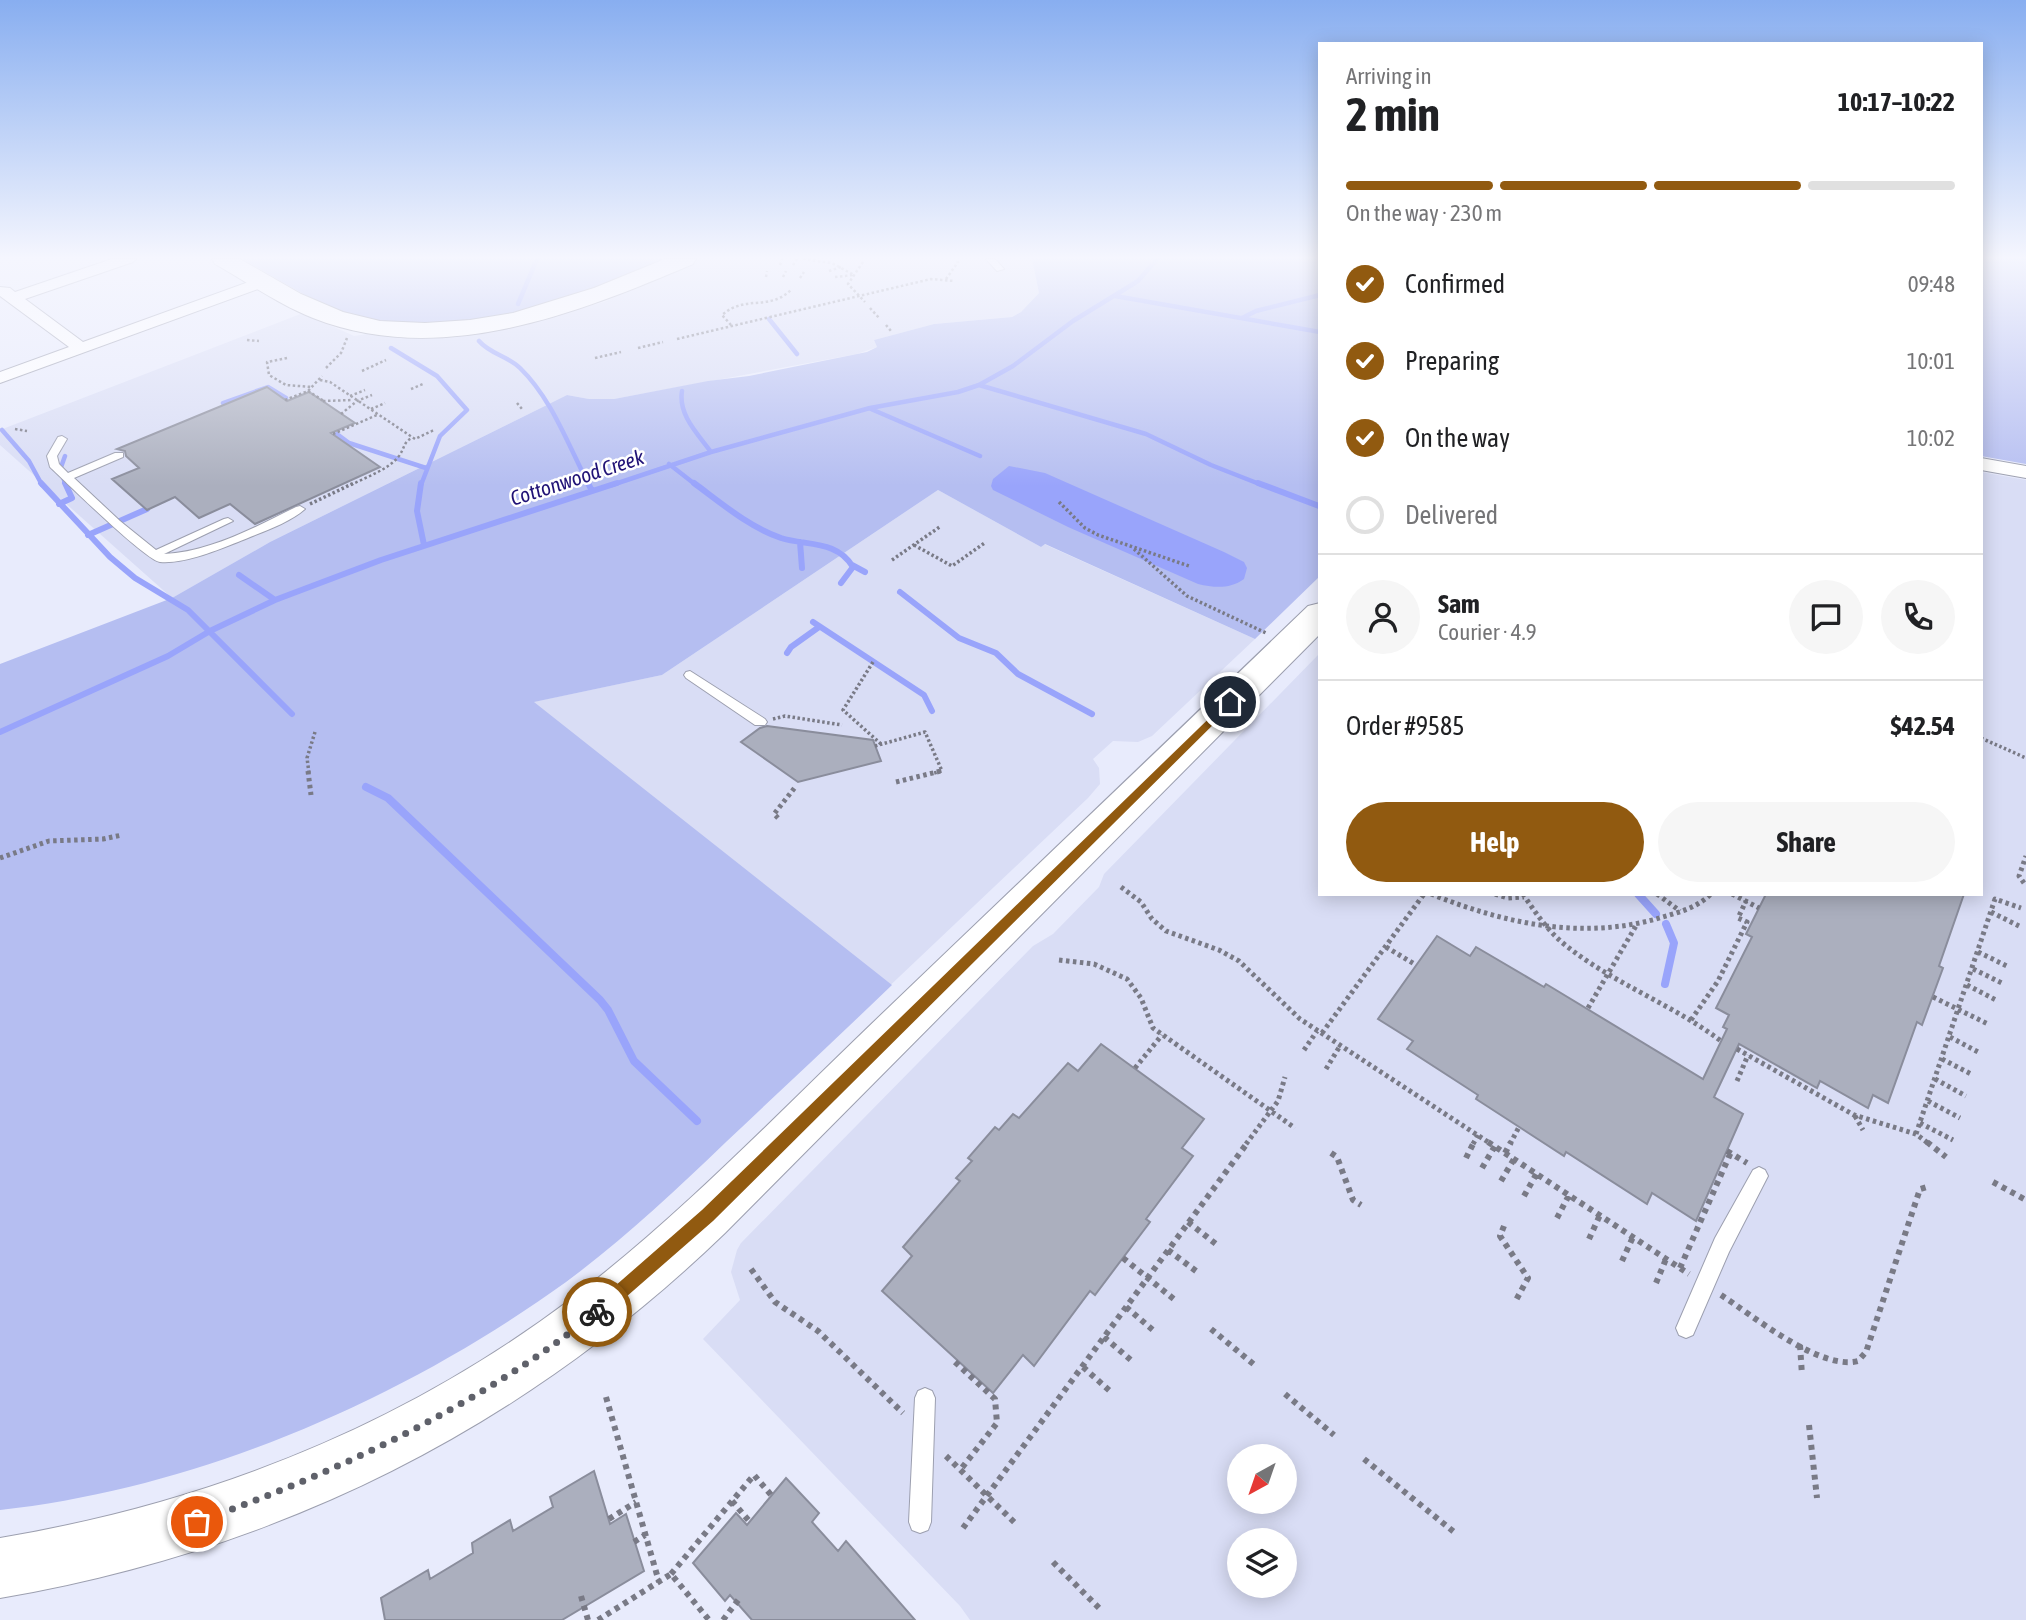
<!DOCTYPE html>
<meta charset="utf-8">
<style>
:root{--surface:#fff;--page:#f6f6f6;--text:#202124;--muted:#757577;--line:#e0e0e0;--accent:#915a10}
body{margin:0;font-family:"Asap Condensed",sans-serif;background:var(--page);color:var(--text);height:100vh;display:flex;flex-direction:column;font-size:26px;white-space:nowrap}
*{box-sizing:border-box;margin:0}
p{font-size:23px;color:var(--muted)}
.icon{flex:none;width:38px;height:38px;fill:none;stroke:currentColor;stroke-width:2;stroke-linecap:round;stroke-linejoin:round}
.map{position:relative;flex:1;overflow:hidden}
.drawer{position:absolute;left:1318px;top:42px;width:665px;height:854px;display:flex;flex-direction:column;background:var(--surface);border-radius:0px;box-shadow:0 4px 18px #0003}
.drawer>*{flex:none}
.needle{width:46px;rotate:220deg}
.tools{position:absolute;left:1227px;top:1444px;display:grid;gap:14px}
.tools a{display:grid;place-items:center;width:70px;height:70px;border-radius:50%;background:var(--surface);box-shadow:0 4px 18px #0003;font-size:35px}
.pin{position:absolute;display:grid;place-items:center;width:60px;height:60px;color:#fff;margin:-30px;border:4px solid #fff;border-radius:50%;box-shadow:0 2px 7px #0007}
.courier{position:absolute;display:grid;place-items:center;width:70px;height:70px;margin:-35px;border:5px solid #915a10;border-radius:50%;background:#fff;color:#222;box-shadow:0 2px 9px #0007}
.overview em{font-style:normal;font-weight:700}
.overview div{display:flex;flex-direction:column-reverse}
.overview{display:flex;align-items:center;justify-content:space-between;height:119px;padding:0 28px}
h1{font-size:46px;font-weight:700;line-height:52px}
.bar{display:grid;grid-template-columns:repeat(4,1fr);gap:10px 7px;align-content:center;height:84px;padding:0 28px}
.bar i{height:9px;border-radius:5px;background:var(--line)}
.bar .current{background:var(--accent)}
.bar p{grid-column:span 4}
.line{display:flex;align-items:center;gap:18px;padding:0 28px;border-top:2px solid var(--line)}
.line div{flex:1}
.round{display:grid;place-items:center;flex:none;width:74px;height:74px;border-radius:37px;background:var(--page)}
ol{padding:0 28px;list-style:none}
li{display:flex;align-items:center;gap:21px;height:77px}
li p{margin-inline-start:auto}
li .icon{padding:7px;border-radius:50%;background:var(--accent);color:#fff;stroke-width:4}
li:last-child{color:var(--muted)}
li i{width:38px;height:38px;border:4px solid var(--line);border-radius:50%}
.button{display:flex;gap:14px;margin-top:auto;padding:14px 28px}
.button a{flex:1;height:80px;border-radius:42px;background:var(--accent);color:#fff;font-size:28px;font-weight:700;line-height:80px;text-align:center}
.button a+a{background:var(--page);color:var(--text)}
.map>svg:first-child{display:block}
.built{fill:#d9ddf5;fill-rule:evenodd}
.green{fill:#b5bef1}
.water{fill:#99a4fb}
.lines{fill:none;stroke-linecap:round;stroke-linejoin:round}
.stream-far2{stroke:#99a4fb;stroke-width:4.5}
.stream-far1{stroke:#99a4fb;stroke-width:6}
.stream{stroke:#99a4fb;stroke-width:8}
.building{fill:#abafbe;stroke:#8a8d9c;stroke-width:2}
.lane-casing{stroke:#9c9faf;stroke-width:2}
.street-casing{stroke:#9c9faf;stroke-width:2}
.secondary-casing{stroke:#9c9faf;stroke-width:2}
.path-far3{stroke:#797a86;stroke-width:2.5;stroke-dasharray:2.5 2.5;stroke-linecap:butt}
.path-far2{stroke:#797a86;stroke-width:3.5;stroke-dasharray:2.5 2.5;stroke-linecap:butt}
.path-far1{stroke:#797a86;stroke-width:5;stroke-dasharray:3.5 3.5;stroke-linecap:butt}
.path{stroke:#797a86;stroke-width:6;stroke-dasharray:5 5;stroke-linecap:butt}
.lane{fill:#fff;fill-rule:evenodd}
.street{fill:#fff;fill-rule:evenodd}
.secondary{fill:#fff;fill-rule:evenodd}
.route{fill:#915a10}
.done{stroke:#5f616a;stroke-width:7;stroke-dasharray:0 12.6}
.labels{text-anchor:middle;dominant-baseline:central;stroke-width:5;stroke-linejoin:round;paint-order:stroke}
.far-water-label{font-size:21px;font-style:italic;fill:#201276;stroke:#fff}
</style>
<div class="map">
<svg width="2026" height="1620" viewBox="0 0 2026 1620">
<rect width="100%" height="100%" fill="#e8ebfc"/>
<path class="built" d="M700,259h332l7,34 -18,19 -9,5 -78,7 -60,16 3,7 -20,7 -243,45h-25l-22,-4 -297,147 -98,56 -172,-153v-15l303,-117 51,23 20,-3 140,-7 90,-24z
M1981,472l45,8v1140h-1056l-10,-14 -257,-267 37,-39 -9,-28 6,-22 4,-7 292,-297 20,-12 46,-47 5,-13 215,-220 1,240h661zM1239,1456h45v46h-45zM1239,1540h45v46h-45z
M938,490l103,57 3,-3 211,95 -103,97 -14,6 -25,-1 -20,18 6,9 1,16 -12,14 -436,413 -85,70 -49,33 -88,53 -81,42 -64,27 -59,22 -98,28 -128,24 533,-808 129,-27z"/>
<path class="green" d="M242,259h429c-41,16 -83,35 -125,48 -58,18 -141,24 -200,6 -36,-12 -71,-36 -104,-54z
M1032,259h287v318l-64,62 -210,-95 -4,3 -103,-57 -276,185 -128,27 358,283c-55,53 -111,105 -166,157 -51,49 -103,98 -160,140 -162,117 -366,206 -566,228v-846l172,-66 98,-56 297,-147 22,4h25l94,-18 41,-5 118,-24 10,-5 -3,-7 60,-16 78,-7 9,-5 18,-19z
M1981,259h45v205l-45,-8z"/>
<path class="water" d="M1009,466l36,7 179,79 20,10 3,6 -3,11c-14,10 -29,9 -46,5l-130,-57 -75,-37 -2,-4 2,-7z"/>
<g class="lines">
<path class="stream-far2" d="M1115,296l205,36
M518,304l19,-45
M1242,318l14,-7 64,-16
M769,319l28,35
M479,341c11,13 29,15 41,27 32,31 48,77 69,117
M391,348l46,28 30,34 -27,26 -19,49
M979,385l167,49 65,31 51,20
M682,391c-4,24 16,43 29,61
M223,403l45,-16 18,11
M871,409l109,47
M2,430l27,31 13,24
M337,434l12,9 77,25
M65,456l-5,14 6,15
M669,464l27,21
M612,485l99,-33 159,-44 88,-16 21,-7 34,-19 60,-45 65,-40 19,-22"/>
<path class="stream-far1" d="M41,483l69,74 25,21 53,32 104,104
M421,483l-4,28 7,34
M588,483l4,8
M694,483c27,20 55,44 87,55 26,8 56,2 72,29l-12,16
M1258,483l61,23
M59,504l13,-6 -7,-15
M88,535l59,-26
M800,542l2,26
M852,565l13,7
M239,575l36,25
M900,592l59,46 37,15 22,21 74,40
M813,622l111,73 8,16
M787,653l4,-6 28,-20
M0,732l168,-76 42,-25 65,-31 106,-40 236,-77"/>
<path class="stream" d="M366,787l22,11 212,202 8,10 26,51 63,60
M1638,894l18,20
M1665,984l9,-41 -8,-19"/>
</g>
<path class="building" d="M267,387l20,14 22,-9 46,31 -24,10 49,34 -125,57 -25,-20 -31,14 -24,-21 -28,13 -35,-31 27,-11 -13,-12 -1,-5 -8,-2z
M767,726l106,14 8,21 -83,21 -57,-40 19,-14z
M1766,894h198l-25,72 4,2 -21,57 -5,-3 -29,81 -15,-8 -5,13 -48,-27 -3,7 -78,-44 -25,53 29,17 -47,107 -44,-28 -5,11 -81,-52 -2,4 -88,-57 2,-4 -71,-46 6,-8 -35,-22 59,-83 33,20 6,-9 68,40 2,-3 157,95 24,-50 -4,-2 6,-12 -13,-7 36,-71 -6,-3z
M1101,1044l103,75 -22,29 11,8 -47,63 4,3 -55,73 -5,-4 -56,75 -11,-11 -30,38 -111,-102 30,-35 -9,-9 57,-66 -4,-3 16,-17 -4,-3 27,-31 4,3 14,-16 6,4 49,-55 10,8z
M594,1471l16,53 16,-10 18,57 -82,49h-177l-4,-22 47,-28 2,9 43,-26 -1,-10 38,-23 3,11 40,-24 -3,-10z
M786,1478l33,35 -7,9 26,29 8,-10 69,79h-163l-22,-25 -5,6 -32,-38 43,-50 11,12z"/>
<g class="lines">
<defs>
<path id="lane" d="M986,259h9l9,10 -7,2z
M62,436l5,3 -10,17 2,8 9,9 47,-20h8v4l-49,21 46,43 36,29 68,-31 4,-1 5,3 -69,33c45,-2 92,-27 132,-47l4,-1 5,3c-17,15 -46,24 -67,33 -23,9 -54,22 -78,20 -15,-2 -93,-79 -110,-95l-3,-11 11,-19z
M690,671l75,48 2,3 -2,3h-10l-69,-47 -2,-3 2,-3z
M1759,1167l6,3 3,6 -39,76 -36,83 -7,3 -7,-3 -3,-7 39,-90 38,-68z
M925,1388l7,3 3,7 -4,124 -3,8 -8,3 -8,-3 -3,-8 6,-124 3,-7z"/>
<path id="street" d="M112,259h24l-3,3 -108,37 58,43 174,-63 6,-2 8,5 -2,3 -269,98v-11l69,-25 -69,-51v-9l10,1 5,4z
M1981,458l45,8v12l-45,-8z"/>
<path id="secondary" d="M212,259h28l61,35 42,18 37,9 45,2 45,-3 43,-7 81,-25 71,-29h31l-3,5c-117,50 -253,104 -380,54 -35,-14 -66,-36 -98,-54z
M1320,603v31l-595,599c-204,197 -445,317 -725,365v-60c208,-35 401,-111 571,-239 113,-86 212,-191 315,-289 141,-135 282,-269 422,-404z"/>
</defs>
<use href="#lane" class="lane-casing"/>
<use href="#street" class="street-casing"/>
<use href="#secondary" class="secondary-casing"/>
<path class="path-far3" d="M803,259l29,4 22,12
M863,262l-15,22 17,18
M780,265l2,-6
M793,265l4,-6
M829,271l12,-4
M766,277l1,-6
M783,277l3,-6
M835,277l18,-2
M800,278l4,-6
M946,279l12,-17h-3
M870,308l10,11
M731,325l-9,-10c24,-21 47,-3 70,-26
M886,325l5,6
M677,339l254,-60 23,2
M247,340l12,1
M638,348l25,-6
M287,358l-20,4 2,13 17,10 26,2
M595,358l26,-6
M326,368l15,-15 6,-15
M362,371l24,-11
M320,380l10,2 85,57 19,-9
M411,389l12,-5
M308,391l16,10
M350,396l15,-6
M285,400l23,-9 14,-15
M323,401l30,-1
M517,403l5,6
M371,409l14,-6
M341,414l16,-13 15,-6
M15,429l12,2
M333,434l44,-19
M351,485c15,-8 37,-15 48,-29 6,-8 4,-14 13,-18"/>
<path class="path-far2" d="M1059,502l26,26 13,7 91,31
M310,504l44,-21
M914,545l38,21 34,-24
M1134,549l53,47 79,37
M892,560l49,-34
M873,662l-30,48 38,34
M773,719l12,-3 57,9
M1981,738l45,20
M875,746l50,-14 17,39 -8,2
M309,773l-2,-15 8,-26"/>
<path class="path-far1" d="M308,771l3,24
M896,782l45,-11
M778,818l-4,-4 22,-28
M0,858l49,-17 54,-2 19,-4
M2024,883l-5,-7 7,-20
M1121,887l20,15 11,17 14,12 53,19 20,11 61,58 191,125
M1431,894c75,30 153,47 232,23 17,-5 35,-10 48,-23
M1495,894l13,4 16,-1
M1523,894c12,18 24,36 41,50 48,39 108,60 157,97
M1657,894l23,17
M1732,894l27,14
M1991,912l28,14
M1386,947l30,18
M1978,952l29,14
M1059,960l35,4 33,15 14,19 12,30 142,100
M1973,969l29,14
M1967,985l29,15
M1933,997l55,27
M1588,1008l49,-84
M1691,1020l27,-39 29,-59 -9,-4 8,-17
M1322,1033l102,-139
M1950,1037l30,16
M1737,1049l117,66 62,19 13,10
M1304,1050l13,-19
M1942,1059l31,16
M1135,1068l27,-33
M1326,1069l14,-23
M1935,1079l31,17
M1737,1081l11,-26
M1928,1101l32,17
M1855,1116l8,14
M1920,1123l33,17
M1916,1134l79,-235 26,9
M1246,1144l32,-43 7,-24
M1473,1144l5,-9
M1510,1144l9,-17"/>
<path class="path" d="M1488,1142l201,132
M1927,1142l19,15
M1727,1151l20,12
M1331,1153l6,4 16,43 8,5
M1505,1153l6,-11
M1466,1158l8,-16
M1482,1168l13,-22
M1501,1181l13,-22
M1993,1182l33,18
M1524,1196l13,-23
M1557,1218l12,-23
M1188,1222l28,22
M1504,1226l-4,10 28,42 -13,24
M1589,1239l11,-24
M1168,1250l28,21
M1123,1258l52,42
M1622,1261l11,-24
M1680,1268l51,-116
M751,1269l24,33 43,29 85,82
M1656,1283l10,-24
M1721,1295c31,20 99,76 137,66l8,-9 54,-163 10,-3
M1126,1307l28,24
M1211,1329l46,38
M1104,1337l28,24
M1800,1345l2,30
M955,1362l40,37 2,24 -36,46
M1083,1367l28,25
M1285,1394l49,41
M606,1397l53,185
M1809,1425l8,73
M946,1456l69,67
M1364,1459l90,73
M732,1501l18,21
M609,1519l27,-17
M963,1528l285,-386
M634,1542l11,-7
M1053,1562l48,48
M671,1574l83,-99 18,21
M581,1596l7,24
M598,1620l73,-46 38,46
M723,1620l16,-21"/>
<use href="#lane" class="lane"/>
<use href="#street" class="street"/>
<use href="#secondary" class="secondary"/>
</g>
<linearGradient id="sky" x2="0" y2="1"><stop stop-color="#88aef0"/><stop offset="0.53" stop-color="#f5f6fe"/><stop offset="1" stop-color="#f5f6fe" stop-opacity="0"/></linearGradient>
<rect width="2026" height="486" fill="url(#sky)"/>
<path class="route" d="M1230,698l5,4 -1,2 -521,517 -111,97 -5,2 -6,-2 -2,-6 2,-5 111,-97z"/>
<g class="lines">
<path class="done" d="M197,1522c141,-50 282,-116 400,-210"/>
</g>
<g class="labels">
<g class="far-water-label">
<text transform="translate(577 477) rotate(-18)">Cottonwood Creek</text>
</g>
</g>
</svg>
<div class="tools">
<a><svg class="needle" viewBox="-14 -14 28 28"><path d="M0-13l5 13h-10z" fill="#e53935"/><path d="M0 13l5-13h-10z" fill="#757577"/></svg></a>
<a><svg class="icon" aria-label="layers" viewBox="0 0 24 24"><path d="M12 4l9 5-9 5-9-5zM3 14l9 5 9-5"/></svg></a>
</div>
<div class="pin" style="left:197px;top:1522px;background:#ea580c"><svg class="icon" aria-label="bag" viewBox="0 0 24 24"><path d="M5 8h14l-1 12H6zM9 8a3 3 0 0 1 6 0"/></svg></div>
<div class="pin" style="left:1230px;top:702px;background:#1f2937"><svg class="icon" aria-label="home" viewBox="0 0 24 24"><path d="M3 11l9-7 9 7M6 9v11h12V9"/></svg></div>
<div class="courier" style="left:597px;top:1312px"><svg class="icon" aria-label="bike" viewBox="0 0 24 24"><circle cx="6" cy="16" r="4"/><circle cx="18" cy="16" r="4"/><path d="M6 16l4-8h5l3 8M10 8l3 8H6M13 5h3"/></svg></div>
<section class="drawer">
<div class="overview"><div><h1>2 min</h1><p>Arriving in</p></div><em>10:17–10:22</em></div>
<div class="bar"><i class="current"></i><i class="current"></i><i class="current"></i><i></i><p>On the way · 230 m</p></div>
<ol>
<li><svg class="icon" aria-label="check" viewBox="0 0 24 24"><path d="M5 12l5 5 9-10"/></svg>Confirmed<p>09:48</p></li>
<li><svg class="icon" aria-label="check" viewBox="0 0 24 24"><path d="M5 12l5 5 9-10"/></svg>Preparing<p>10:01</p></li>
<li><svg class="icon" aria-label="check" viewBox="0 0 24 24"><path d="M5 12l5 5 9-10"/></svg>On the way<p>10:02</p></li>
<li><i></i>Delivered</li>
</ol>
<div class="line" style="height:126px"><a class="round"><svg class="icon" aria-label="person" viewBox="0 0 24 24"><circle cx="12" cy="8" r="4"/><path d="M4 21q1-7 8-7t8 7"/></svg></a><div><b>Sam</b><p>Courier · 4.9</p></div><a class="round"><svg class="icon" aria-label="chat" viewBox="0 0 24 24"><path d="M4 5h16v11H9l-5 4z"/></svg></a><a class="round"><svg class="icon" aria-label="phone" viewBox="0 0 24 24"><path d="M5 4h4l2 5-3 2q2 4 5 5l2-3 5 2v4C11 20 4 13 5 4z"/></svg></a></div>
<div class="line" style="height:91px"><div>Order #9585</div><b>$42.54</b></div>
<div class="button"><a>Help</a><a>Share</a></div>
</section>
</div>
